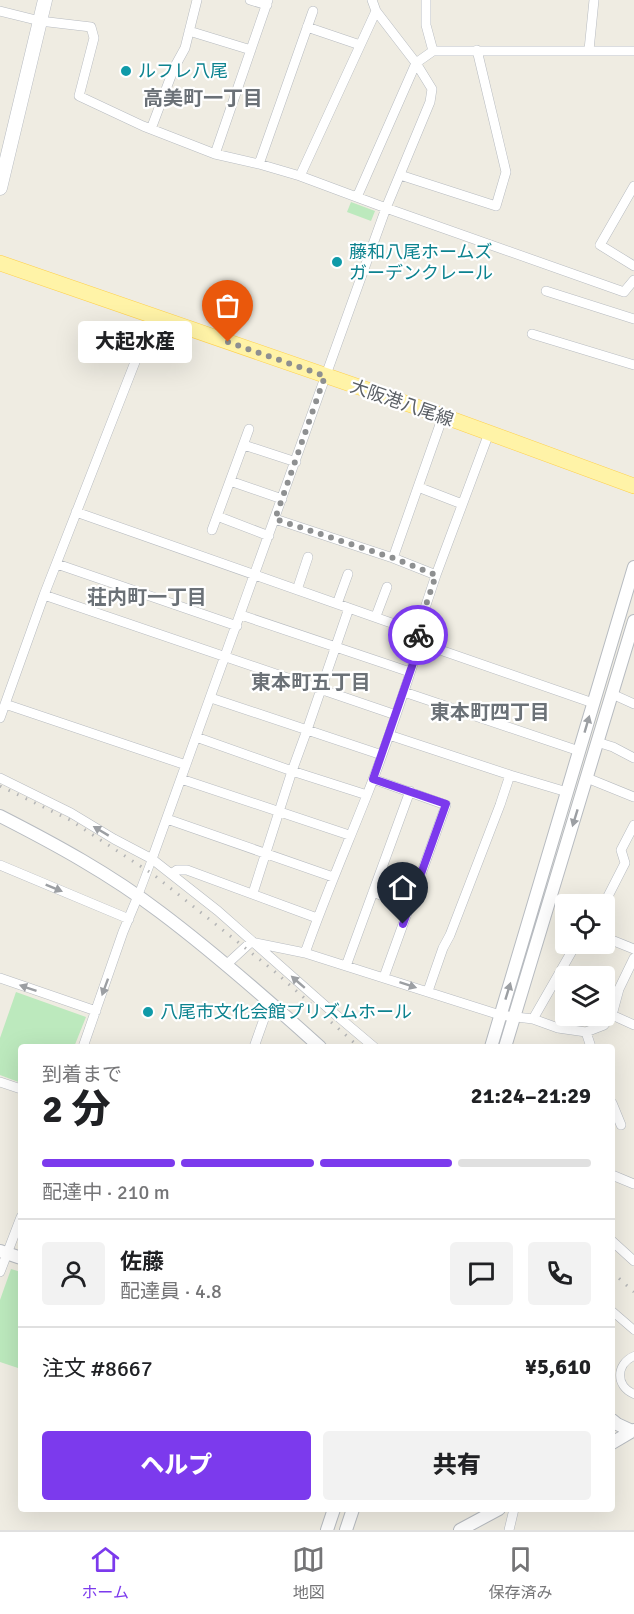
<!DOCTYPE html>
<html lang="ja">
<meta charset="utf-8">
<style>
:root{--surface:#fff;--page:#f2f2f2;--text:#202124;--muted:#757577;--line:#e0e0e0;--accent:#7c3aed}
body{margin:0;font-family:Signika,"Noto Sans JP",sans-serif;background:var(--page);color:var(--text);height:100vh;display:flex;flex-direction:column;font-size:22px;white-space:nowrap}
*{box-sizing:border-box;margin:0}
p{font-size:20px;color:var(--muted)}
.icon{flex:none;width:33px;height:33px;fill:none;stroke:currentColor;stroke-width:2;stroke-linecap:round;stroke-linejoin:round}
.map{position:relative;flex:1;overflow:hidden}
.side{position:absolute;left:18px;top:1044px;width:597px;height:468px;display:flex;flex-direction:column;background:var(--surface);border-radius:6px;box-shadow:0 6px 24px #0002}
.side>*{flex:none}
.tools{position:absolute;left:555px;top:894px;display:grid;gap:12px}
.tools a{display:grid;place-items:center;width:60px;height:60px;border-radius:6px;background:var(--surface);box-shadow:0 6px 24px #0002;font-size:30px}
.pin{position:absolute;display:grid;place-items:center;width:51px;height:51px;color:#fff;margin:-62px -26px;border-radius:50% 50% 50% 0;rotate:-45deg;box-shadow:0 0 6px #0007}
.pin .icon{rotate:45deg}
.courier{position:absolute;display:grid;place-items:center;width:60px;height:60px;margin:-30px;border:4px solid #7c3aed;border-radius:50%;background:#fff;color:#222;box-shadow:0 2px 8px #0007}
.bubble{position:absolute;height:42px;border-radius:6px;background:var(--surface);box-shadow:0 6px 24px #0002;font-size:20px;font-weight:800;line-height:42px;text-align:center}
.headline em{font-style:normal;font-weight:800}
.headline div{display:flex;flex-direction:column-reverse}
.headline{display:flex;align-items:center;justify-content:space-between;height:102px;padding:0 24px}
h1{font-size:39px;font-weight:800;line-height:45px}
.bar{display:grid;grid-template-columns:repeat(4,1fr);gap:9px 6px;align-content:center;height:72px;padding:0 24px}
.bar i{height:8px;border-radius:4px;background:var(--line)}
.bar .on{background:var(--accent)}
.bar p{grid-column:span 4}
.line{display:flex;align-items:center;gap:15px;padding:0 24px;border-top:2px solid var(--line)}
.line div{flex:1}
.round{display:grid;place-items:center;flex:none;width:63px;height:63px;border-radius:6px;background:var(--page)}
.cta{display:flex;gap:12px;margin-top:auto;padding:12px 24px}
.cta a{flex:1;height:69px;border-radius:6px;background:var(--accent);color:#fff;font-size:24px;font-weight:800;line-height:69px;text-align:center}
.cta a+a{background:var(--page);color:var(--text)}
.tab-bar{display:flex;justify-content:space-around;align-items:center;height:84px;border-top:2px solid var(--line);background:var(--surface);font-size:16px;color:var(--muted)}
.tab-bar a{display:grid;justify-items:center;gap:3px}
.tab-bar .on{color:var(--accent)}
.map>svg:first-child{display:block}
.green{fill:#bce9bd}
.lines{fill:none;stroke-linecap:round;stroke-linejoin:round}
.pedestrian-casing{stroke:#b7bbc0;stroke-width:9}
.minor-casing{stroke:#b7bbc0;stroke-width:10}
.tertiary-casing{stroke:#b7bbc0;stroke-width:14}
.secondary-casing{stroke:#b8bcc2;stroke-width:15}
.primary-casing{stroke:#ffd04b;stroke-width:16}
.pedestrian{stroke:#fff;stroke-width:8}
.minor{stroke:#fff;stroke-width:9}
.tertiary{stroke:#fff;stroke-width:12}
.secondary{stroke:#fff;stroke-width:14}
.primary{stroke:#fff3a7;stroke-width:15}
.rail{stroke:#b4b5b6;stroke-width:3;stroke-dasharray:1.5 8;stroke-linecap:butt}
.oneway{fill:#9c9fa3}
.done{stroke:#8e9091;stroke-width:6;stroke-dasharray:0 10.8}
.route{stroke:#7c3aed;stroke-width:8}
.culture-dot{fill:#0f9aa8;stroke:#fff;stroke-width:2}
.labels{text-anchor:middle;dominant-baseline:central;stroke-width:4.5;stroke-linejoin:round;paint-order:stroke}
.culture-label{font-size:18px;fill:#0d838f;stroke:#fff;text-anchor:start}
.street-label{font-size:18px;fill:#5a5f65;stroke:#fff}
.neighbourhood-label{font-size:20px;font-weight:bold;fill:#6b7177;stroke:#fff}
</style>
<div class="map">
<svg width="634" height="1530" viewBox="0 0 634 1530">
<rect width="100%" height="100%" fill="#efece2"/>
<path class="green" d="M351,202l24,9 -4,10 -24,-9z
M16,992l70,25 -12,30h-53v36l-21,-8v-37z
M11,1269l10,3v97l-21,-7v-62z"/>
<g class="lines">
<defs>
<path id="pedestrian" d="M138,896l14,-37
M612,1311l22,19
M634,1356c-18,8 -19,30 0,38"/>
<path id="minor" d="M250,0l17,5
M426,0v25l7,26
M0,11l40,10 51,6 3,11 -15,58 64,30 72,28 44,10 41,12 86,32 238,84 10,-12
M307,27l53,18
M189,31l62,19
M589,50l5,-50
M151,129l23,-61 11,-20 12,-48
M215,154l53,-154
M259,164l54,-153
M400,175l96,31 10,-34 -29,-122
M300,176l76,-165
M634,186l-34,59 34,21
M357,197l59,-134 17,-12h201
M546,291l88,28
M532,334l102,31
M244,445l52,17
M230,481l52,18
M418,487l44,17
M76,512l341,120
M217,516l52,20
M275,519l118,39 43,17
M212,530l37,-101
M393,558l50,-142
M57,564l180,62
M297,590l11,-33
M44,595l352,120
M337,604l11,-30
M241,615l169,57
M376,616l11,-29
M420,643l173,60
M404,692l175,59
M612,694l22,10
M211,698l171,57
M5,704l181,61
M0,718l44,-123 109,-279
M389,735l121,40 57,17
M196,737l96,34 75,24
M597,742l16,5 21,11
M0,778l71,35 43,26 38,20 66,52 111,98 45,38
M587,778l47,19
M181,779l168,56
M373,779l73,26 -62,172
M167,819l166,58
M152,859l234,-651 44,-106 2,-13 -16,-26 -40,-52 -4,-11
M0,865l129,54
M171,874l6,-4h10l130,48
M373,892l36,14
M253,893l39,-122 15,-41 42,-122
M604,904l21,-41 -4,-13 13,-25
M604,937l30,12
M305,953c19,-54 41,-105 62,-158 20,-50 36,-101 53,-152l-3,-11 19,-57 53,-142
M226,965l25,-23 54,11 195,62 33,4 25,9 28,4 18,-7 8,-10 7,-26 15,-31
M346,966l64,-175
M0,978l96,33
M428,991l15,-43 7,-13 50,-130 10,-30
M612,1015l22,10
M533,1019l43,-75
M586,1032l5,15
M83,1047l40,-115 15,-36
M254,1047l16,-45
M0,1082l21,7
M612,1103l9,22
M612,1175l22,9
M612,1241l22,20
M0,1272l21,-55
M509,1530l5,-21"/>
<path id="tertiary" d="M0,816c55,28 110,58 160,96 56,42 108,88 160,135
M491,1047l143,-480
M505,1047l129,-426
M0,1251l21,7
M612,1420l5,4 15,7
M612,1443l22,-13
M327,1530l7,-21
M346,1530l7,-21
M460,1530l39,-21"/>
<path id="secondary" d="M0,188l45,-188"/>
<path id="primary" d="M0,263l443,153 191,70"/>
</defs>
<use href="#pedestrian" class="pedestrian-casing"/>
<use href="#minor" class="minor-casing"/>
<use href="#tertiary" class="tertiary-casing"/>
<use href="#secondary" class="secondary-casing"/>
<use href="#primary" class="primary-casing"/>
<use href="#pedestrian" class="pedestrian"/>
<use href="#minor" class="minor"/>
<use href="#tertiary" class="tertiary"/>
<use href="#secondary" class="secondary"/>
<use href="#primary" class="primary"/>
<path class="rail" d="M0,786l70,34 84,55 120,96 85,76
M612,1272l22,20"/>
</g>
<defs><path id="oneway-solid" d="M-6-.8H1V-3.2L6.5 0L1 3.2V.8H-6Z" transform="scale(1.5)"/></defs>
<g class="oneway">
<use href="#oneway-solid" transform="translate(587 724) rotate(-74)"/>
<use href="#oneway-solid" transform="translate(575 818) rotate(107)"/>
<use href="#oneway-solid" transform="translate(101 831) rotate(-149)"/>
<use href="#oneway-solid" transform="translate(54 888) rotate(22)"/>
<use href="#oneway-solid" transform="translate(298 982) rotate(-139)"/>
<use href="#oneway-solid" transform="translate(408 985) rotate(18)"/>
<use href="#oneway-solid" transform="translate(105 987) rotate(110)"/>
<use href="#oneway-solid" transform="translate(28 988) rotate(-161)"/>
<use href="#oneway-solid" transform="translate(508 991) rotate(-73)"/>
</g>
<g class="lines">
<path class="done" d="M228,342l97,34 -50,143 118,39 43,17 -19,57 1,3"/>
<path class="route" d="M403,924l43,-120 -73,-25 47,-136 -2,-8"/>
</g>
<g class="culture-dot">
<circle cx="126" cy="71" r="6"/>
<circle cx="337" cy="262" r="6"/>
<circle cx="148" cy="1012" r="6"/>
</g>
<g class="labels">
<g class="culture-label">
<text x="138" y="71">ルフレ八尾</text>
<text x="349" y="252">藤和八尾ホームズ<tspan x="349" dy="21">ガーデンクレール</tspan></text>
<text x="160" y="1012">八尾市文化会館プリズムホール</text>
</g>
<g class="street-label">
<text transform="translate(402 403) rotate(19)">大阪港八尾線</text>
</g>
<g class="neighbourhood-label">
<text x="203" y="98">高美町一丁目</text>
<text x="147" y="597">荘内町一丁目</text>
<text x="311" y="682">東本町五丁目</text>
<text x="490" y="712">東本町四丁目</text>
</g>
</g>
</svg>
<div class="tools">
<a><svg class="icon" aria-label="locate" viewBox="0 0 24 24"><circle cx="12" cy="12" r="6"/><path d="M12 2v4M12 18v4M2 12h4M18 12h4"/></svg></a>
<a><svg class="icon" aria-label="layers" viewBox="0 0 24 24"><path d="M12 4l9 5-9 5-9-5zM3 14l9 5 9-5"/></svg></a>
</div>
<div class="pin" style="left:228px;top:342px;background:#ea580c"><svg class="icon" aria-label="bag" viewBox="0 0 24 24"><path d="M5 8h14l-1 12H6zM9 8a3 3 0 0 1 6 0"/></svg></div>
<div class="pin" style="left:403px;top:924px;background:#1f2937"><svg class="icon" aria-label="home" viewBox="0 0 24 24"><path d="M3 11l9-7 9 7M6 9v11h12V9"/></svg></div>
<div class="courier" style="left:418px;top:635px"><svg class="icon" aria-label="bike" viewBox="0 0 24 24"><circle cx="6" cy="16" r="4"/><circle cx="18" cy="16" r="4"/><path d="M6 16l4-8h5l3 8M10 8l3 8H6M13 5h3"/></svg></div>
<div class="bubble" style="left:78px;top:321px;width:114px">大起水産</div>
<section class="side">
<div class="headline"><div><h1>2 分</h1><p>到着まで</p></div><em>21:24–21:29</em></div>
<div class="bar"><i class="on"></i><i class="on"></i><i class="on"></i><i></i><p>配達中 · 210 m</p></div>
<div class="line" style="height:108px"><a class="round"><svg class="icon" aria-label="person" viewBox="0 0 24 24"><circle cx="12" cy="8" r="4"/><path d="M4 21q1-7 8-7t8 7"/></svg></a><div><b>佐藤</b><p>配達員 · 4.8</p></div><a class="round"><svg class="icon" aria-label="chat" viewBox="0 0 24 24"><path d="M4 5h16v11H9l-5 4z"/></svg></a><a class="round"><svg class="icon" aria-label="phone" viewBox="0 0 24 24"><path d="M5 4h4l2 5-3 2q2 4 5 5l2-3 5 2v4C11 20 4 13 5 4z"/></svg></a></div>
<div class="line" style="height:78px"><div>注文 #8667</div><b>¥5,610</b></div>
<div class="cta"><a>ヘルプ</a><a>共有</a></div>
</section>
</div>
<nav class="tab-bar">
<a class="on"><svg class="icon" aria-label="home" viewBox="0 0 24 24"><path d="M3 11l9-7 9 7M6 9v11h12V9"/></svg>ホーム</a>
<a><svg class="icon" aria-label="map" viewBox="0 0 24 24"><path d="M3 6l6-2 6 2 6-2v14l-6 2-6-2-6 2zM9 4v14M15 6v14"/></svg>地図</a>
<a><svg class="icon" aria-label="saved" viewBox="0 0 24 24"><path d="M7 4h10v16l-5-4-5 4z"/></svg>保存済み</a>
</nav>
